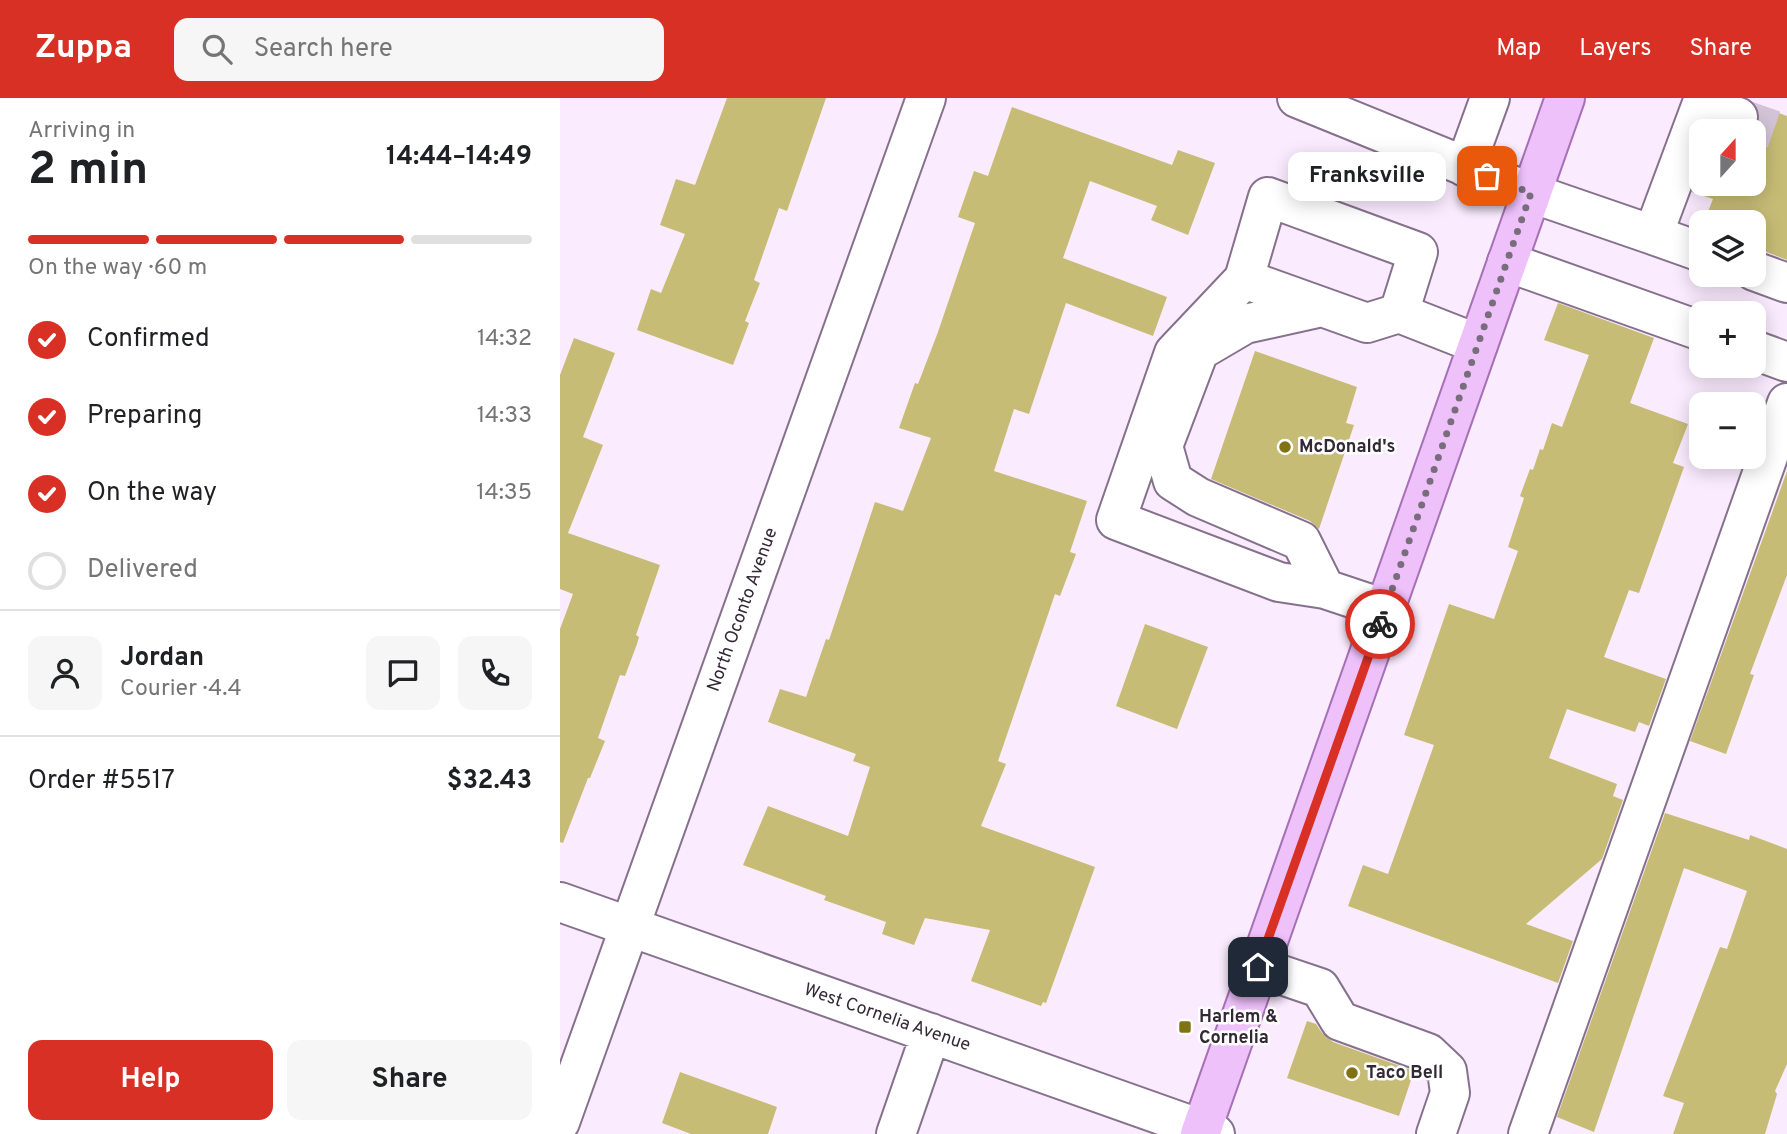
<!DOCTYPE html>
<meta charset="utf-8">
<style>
:root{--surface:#fff;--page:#f6f6f6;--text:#202124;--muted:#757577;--line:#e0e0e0;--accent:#d93025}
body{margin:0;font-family:Overpass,sans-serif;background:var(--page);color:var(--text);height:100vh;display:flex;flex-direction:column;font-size:26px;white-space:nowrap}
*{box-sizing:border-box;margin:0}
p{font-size:23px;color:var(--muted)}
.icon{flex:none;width:38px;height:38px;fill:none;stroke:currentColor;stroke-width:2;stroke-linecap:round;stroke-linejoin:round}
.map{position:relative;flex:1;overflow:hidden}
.sheet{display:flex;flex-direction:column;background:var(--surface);width:560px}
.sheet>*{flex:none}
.needle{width:46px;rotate:21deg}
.controls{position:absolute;left:1129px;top:21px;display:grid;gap:14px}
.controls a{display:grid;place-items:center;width:77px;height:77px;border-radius:14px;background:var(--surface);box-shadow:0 4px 18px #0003;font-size:35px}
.pin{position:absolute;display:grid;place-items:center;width:60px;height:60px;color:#fff;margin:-30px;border-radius:14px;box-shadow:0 4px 10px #0006}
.courier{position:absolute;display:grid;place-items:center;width:70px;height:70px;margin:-35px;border:5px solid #d93025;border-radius:50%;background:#fff;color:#222;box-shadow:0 2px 9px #0007}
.bubble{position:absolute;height:49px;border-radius:14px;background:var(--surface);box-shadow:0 4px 18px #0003;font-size:23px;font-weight:700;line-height:49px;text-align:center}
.headline em{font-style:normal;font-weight:700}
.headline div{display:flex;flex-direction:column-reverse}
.headline{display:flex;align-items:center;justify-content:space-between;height:119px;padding:0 28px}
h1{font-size:46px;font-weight:700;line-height:52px}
.bar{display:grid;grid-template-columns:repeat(4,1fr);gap:10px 7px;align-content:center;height:84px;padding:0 28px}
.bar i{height:9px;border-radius:5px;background:var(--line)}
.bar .current{background:var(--accent)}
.bar p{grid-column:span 4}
.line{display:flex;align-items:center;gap:18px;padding:0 28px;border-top:2px solid var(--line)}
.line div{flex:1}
.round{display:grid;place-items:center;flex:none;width:74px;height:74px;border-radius:14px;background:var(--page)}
ol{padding:0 28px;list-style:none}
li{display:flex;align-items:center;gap:21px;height:77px}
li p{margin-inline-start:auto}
li .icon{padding:7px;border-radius:50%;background:var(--accent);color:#fff;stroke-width:4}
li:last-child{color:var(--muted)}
li i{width:38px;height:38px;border:4px solid var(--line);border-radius:50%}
.action{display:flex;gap:14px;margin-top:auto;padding:14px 28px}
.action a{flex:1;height:80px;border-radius:14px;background:var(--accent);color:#fff;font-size:28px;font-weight:700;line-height:80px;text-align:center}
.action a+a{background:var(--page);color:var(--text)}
header{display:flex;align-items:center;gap:42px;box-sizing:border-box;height:98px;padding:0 35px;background:var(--accent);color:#fff}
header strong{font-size:33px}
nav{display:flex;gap:38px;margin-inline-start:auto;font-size:24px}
.search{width:490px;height:63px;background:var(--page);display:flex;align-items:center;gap:18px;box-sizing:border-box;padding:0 24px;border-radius:14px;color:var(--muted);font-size:26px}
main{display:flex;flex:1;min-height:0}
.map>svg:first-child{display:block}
.building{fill:#c7bc76}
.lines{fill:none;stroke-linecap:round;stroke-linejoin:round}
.minor-tunnel{stroke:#d2c4d6;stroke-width:38;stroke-dasharray:38 19;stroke-linecap:butt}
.minor-casing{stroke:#86718d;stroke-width:42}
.major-casing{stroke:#a570b4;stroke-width:42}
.minor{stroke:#fff;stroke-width:38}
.major{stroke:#eec1fb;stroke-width:38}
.done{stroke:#786d7b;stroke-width:7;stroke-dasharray:0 12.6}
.route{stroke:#d93025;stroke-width:9}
.poi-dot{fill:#817315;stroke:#fefefe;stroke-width:2.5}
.labels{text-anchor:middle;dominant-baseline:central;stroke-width:5;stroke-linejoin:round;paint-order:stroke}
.poi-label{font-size:18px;font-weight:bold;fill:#322935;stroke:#fefefe;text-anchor:start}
.street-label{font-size:18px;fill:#322935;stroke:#fefefe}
</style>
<header>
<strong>Zuppa</strong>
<div class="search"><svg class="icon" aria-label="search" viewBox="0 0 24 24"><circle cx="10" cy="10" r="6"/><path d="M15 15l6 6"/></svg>Search here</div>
<nav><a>Map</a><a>Layers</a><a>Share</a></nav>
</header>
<main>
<section class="sheet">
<div class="headline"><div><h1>2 min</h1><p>Arriving in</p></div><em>14:44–14:49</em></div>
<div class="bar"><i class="current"></i><i class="current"></i><i class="current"></i><i></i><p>On the way · 60 m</p></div>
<ol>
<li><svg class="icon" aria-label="check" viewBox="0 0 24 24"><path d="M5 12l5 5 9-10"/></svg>Confirmed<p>14:32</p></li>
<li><svg class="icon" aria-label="check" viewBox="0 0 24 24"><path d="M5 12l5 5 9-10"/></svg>Preparing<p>14:33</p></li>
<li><svg class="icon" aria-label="check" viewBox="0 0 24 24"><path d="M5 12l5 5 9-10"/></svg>On the way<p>14:35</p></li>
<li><i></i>Delivered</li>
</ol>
<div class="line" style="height:126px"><a class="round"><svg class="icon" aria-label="person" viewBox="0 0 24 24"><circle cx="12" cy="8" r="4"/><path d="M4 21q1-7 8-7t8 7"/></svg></a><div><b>Jordan</b><p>Courier · 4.4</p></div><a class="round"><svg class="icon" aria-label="chat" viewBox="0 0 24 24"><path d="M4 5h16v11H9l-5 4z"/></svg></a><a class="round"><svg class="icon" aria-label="phone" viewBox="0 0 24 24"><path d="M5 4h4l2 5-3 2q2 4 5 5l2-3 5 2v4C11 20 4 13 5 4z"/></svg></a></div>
<div class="line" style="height:91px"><div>Order #5517</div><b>$32.43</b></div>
<div class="action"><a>Help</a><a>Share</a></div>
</section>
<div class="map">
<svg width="1227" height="1036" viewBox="0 0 1227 1036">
<rect width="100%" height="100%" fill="#faebfe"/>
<path class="building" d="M167,0h99l-39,113 -8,-3 -25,72 6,3 -15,38 4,2 -16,42 -96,-35 14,-41 10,4 24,-59 -25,-9 16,-46 19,6z
M1196,7l31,11v144l-33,-13v-25h-50l9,-23 -21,-7 9,-23v15h53v-52l5,-9v-10z
M452,9l160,58 6,-15 37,13 -27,72 -37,-15 6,-14 -67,-25 -27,77 104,39 -14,39 -87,-33 -37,111 -15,-5 -20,62 93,30 -17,51 6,2 -16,42 -5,-2 -57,167 8,3 -25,62 114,41 -49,136 -3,-1 -2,4 -70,-25 19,-51 -65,-12 -11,27 -32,-11 4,-12 -62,-22 2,-4 -83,-31 25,-59 80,30 22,-69 -17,-6 3,-7 -88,-32 12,-33 26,8 20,-58 3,1 46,-138 28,9 28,-73 -32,-10 16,-45 3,1 20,-52 37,-109 -17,-6 16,-46 14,5z
M998,205l96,35 -24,65 58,21 -15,39 11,4 -45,126 -10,-3 -25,67 62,22 -17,47 -10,-4 -4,10 -68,-23 -18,49 68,26 -4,12 10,4 -21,59 -76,65 47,17 -15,42 -210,-77 15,-41 25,9 46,-129 -30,-10 45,-131 45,15 24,-68 -10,-4 16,-49 -4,-2 10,-27 3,1 7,-21 3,1 9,-27 10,4 27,-72 -45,-15z
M14,240l41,15 -32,84 20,8 -35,88 92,32 -24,70 3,2 -2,7 -12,32 -5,-1 -22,63 7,3 -15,37h-2l-25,65 -3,-1v-213l13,-35 -13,-5v-214z
M695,253l102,36 -11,36 8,2 -35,104 -9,-8 -99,-42z
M1227,373v104l-37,99 4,1 -28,79 -36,-13z
M585,526l63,23 -31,82 -61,-23z
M1105,715l84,27 1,-5 37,14v215l-12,27 2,3 -12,40h-92l11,-31 -21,-7 57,-149 7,2 20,-58 -63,-23 -90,264 -37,-15z
M747,923l9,3 6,9 11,9 81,29 -15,45 -112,-38z
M120,974l97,35 -9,27h-77l-29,-11z"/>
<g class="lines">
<path class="minor-tunnel" d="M1178,19l49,17"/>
<defs>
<path id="minor" d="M737,0l234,95 122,42
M1142,7l36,12
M905,69l25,-69
M1141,154l-48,-17 51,-137
M947,164l194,69
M1194,173l33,12
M684,181l24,-82 150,55 -19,61
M762,209l-77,17 -46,27 -36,95 10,35 25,16 103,44 24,48
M1194,252l33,12
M825,511l-60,-20 -46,-7 -163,-62 58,-167 70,-74 123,44 32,-10 79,31
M0,804l655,232
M698,869l62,21 20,33 88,32 19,18 3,22 -14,41
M0,1024l366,-1024
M336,1036l35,-101
M968,1036l259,-731"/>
<path id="major" d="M640,1036l365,-1036"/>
</defs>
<use href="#minor" class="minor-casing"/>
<use href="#major" class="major-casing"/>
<use href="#minor" class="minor"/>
<use href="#major" class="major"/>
</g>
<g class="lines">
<path class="done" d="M820,526l151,-431 -44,-17"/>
<path class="route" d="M698,869l122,-343"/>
</g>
<g class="poi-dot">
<circle cx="725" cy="349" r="7"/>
<rect x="618" y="922" width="14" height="14" rx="3.5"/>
<circle cx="792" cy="975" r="7"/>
</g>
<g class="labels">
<g class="poi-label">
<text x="739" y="349">McDonald's</text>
<text x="639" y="919">Harlem &amp;<tspan x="639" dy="21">Cornelia</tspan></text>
<text x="806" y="975">Taco Bell</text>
</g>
<g class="street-label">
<text transform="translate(183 512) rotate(-70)">North Oconto Avenue</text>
<text transform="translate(327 920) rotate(19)">West Cornelia Avenue</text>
</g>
</g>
</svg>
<div class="controls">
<a><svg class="needle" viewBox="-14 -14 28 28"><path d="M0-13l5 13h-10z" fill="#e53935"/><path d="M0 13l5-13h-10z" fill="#757577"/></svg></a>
<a><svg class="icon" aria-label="layers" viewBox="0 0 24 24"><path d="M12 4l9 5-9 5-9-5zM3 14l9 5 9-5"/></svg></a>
<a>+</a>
<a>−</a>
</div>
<div class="pin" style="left:927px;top:78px;background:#ea580c"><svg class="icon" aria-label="bag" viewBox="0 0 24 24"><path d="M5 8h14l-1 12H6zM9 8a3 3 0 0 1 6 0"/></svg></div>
<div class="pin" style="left:698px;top:869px;background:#1f2937"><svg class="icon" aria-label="home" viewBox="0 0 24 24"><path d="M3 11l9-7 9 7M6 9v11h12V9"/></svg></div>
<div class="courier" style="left:820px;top:526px"><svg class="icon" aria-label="bike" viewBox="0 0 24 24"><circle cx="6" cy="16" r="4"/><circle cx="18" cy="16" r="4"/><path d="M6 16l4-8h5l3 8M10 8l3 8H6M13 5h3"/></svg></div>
<div class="bubble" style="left:728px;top:54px;width:158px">Franksville</div>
</div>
</main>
